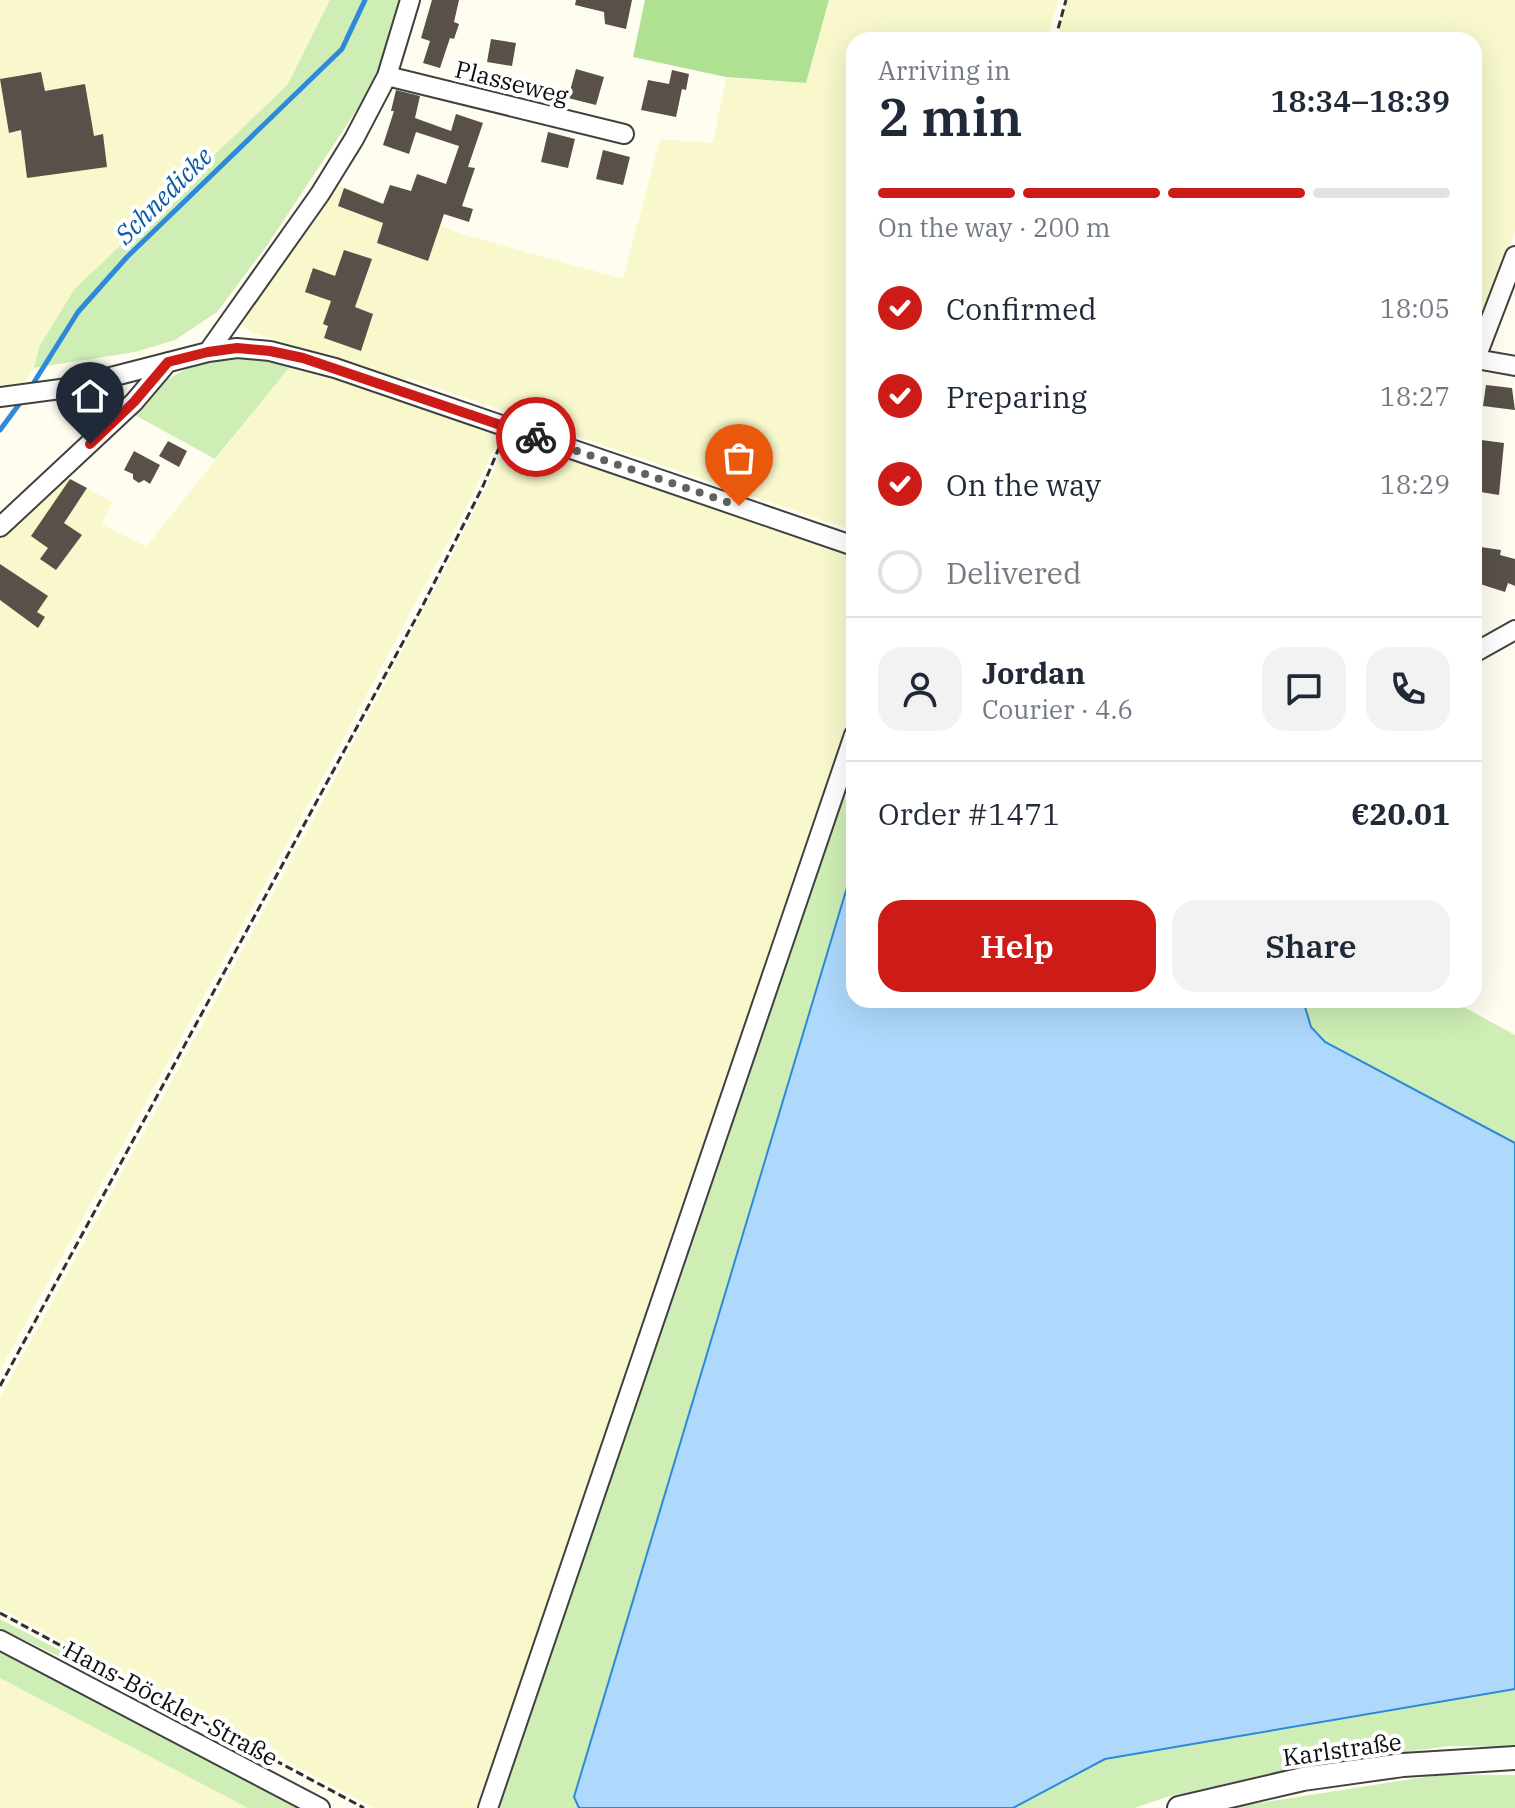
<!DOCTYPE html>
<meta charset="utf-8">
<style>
:root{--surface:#fff;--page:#f2f2f3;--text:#1f2937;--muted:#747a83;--line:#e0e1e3;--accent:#cd1c17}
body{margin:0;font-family:"IBM Plex Serif",serif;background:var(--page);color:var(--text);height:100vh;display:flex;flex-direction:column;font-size:30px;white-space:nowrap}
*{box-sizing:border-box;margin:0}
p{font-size:26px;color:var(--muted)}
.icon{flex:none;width:44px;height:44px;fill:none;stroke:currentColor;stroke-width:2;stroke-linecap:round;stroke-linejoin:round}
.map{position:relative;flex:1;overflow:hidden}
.side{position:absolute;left:846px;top:32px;width:636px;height:976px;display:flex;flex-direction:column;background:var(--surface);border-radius:24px;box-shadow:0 8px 32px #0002}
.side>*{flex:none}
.pin{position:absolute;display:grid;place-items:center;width:68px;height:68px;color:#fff;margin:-82px -34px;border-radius:50% 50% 50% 0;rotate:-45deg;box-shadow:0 0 8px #0007}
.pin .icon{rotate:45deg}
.courier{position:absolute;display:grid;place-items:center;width:80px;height:80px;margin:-40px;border:6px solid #cd1c17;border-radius:50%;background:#fff;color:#222;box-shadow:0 2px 10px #0007}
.head em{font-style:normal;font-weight:600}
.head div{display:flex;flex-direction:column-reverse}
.head{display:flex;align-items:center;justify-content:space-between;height:136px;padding:0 32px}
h1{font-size:52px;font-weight:600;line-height:60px}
.bar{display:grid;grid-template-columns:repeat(4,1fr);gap:12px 8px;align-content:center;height:96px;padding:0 32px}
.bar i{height:10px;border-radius:6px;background:var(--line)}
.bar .active{background:var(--accent)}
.bar p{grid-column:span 4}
.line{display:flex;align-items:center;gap:20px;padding:0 32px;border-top:2px solid var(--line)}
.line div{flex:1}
.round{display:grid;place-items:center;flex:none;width:84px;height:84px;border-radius:24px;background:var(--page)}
ol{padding:0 32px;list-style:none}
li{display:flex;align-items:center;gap:24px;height:88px}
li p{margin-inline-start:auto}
li .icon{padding:8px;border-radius:50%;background:var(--accent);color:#fff;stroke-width:4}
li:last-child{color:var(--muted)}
li i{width:44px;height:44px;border:4px solid var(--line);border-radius:50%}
.primary-button{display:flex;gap:16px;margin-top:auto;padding:16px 32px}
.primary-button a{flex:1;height:92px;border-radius:24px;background:var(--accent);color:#fff;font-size:32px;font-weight:600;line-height:92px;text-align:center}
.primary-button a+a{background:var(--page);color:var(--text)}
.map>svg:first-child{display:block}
.farmland{fill:#f8f8cc}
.green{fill:#ceeeb5}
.forest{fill:#b0e192}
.water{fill:#aed9fc;stroke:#2e89db;stroke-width:2}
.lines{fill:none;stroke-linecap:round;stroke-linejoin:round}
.stream{stroke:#2e89db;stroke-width:5}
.building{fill:#585049}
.minor-casing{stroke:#414141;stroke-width:22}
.tertiary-casing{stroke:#414141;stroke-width:26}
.path{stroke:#303030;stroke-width:3;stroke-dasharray:8 4;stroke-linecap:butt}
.minor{stroke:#fff;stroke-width:18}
.tertiary{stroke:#fff;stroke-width:22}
.done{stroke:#62625d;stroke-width:8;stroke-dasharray:0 14.4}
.route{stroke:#cd1c17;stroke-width:10}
.labels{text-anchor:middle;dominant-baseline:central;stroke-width:8;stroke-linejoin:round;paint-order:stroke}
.street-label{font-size:24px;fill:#0e0e0e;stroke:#fff}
.water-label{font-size:26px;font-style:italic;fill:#0a5aae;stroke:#fff}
</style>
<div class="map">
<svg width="1515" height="1808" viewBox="0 0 1515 1808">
<rect width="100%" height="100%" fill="#fffdf0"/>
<path class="farmland" d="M0,0h330l-42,84 -162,154 -87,109 -5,21 -11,17 -23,1z
M830,0h228l-11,40h-193v491l-446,-153 -1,3 -157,-49 -9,-9 4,-13 91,-126 125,50 162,45 37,-140 53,4 13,-65 80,5z
M1068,0h447v232l-41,105v-297h-417z
M293,363l208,69 -33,72 -151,284 -317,582v-837l62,-59 50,28 -10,22 44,23z
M512,434l342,118v159l-377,1097h-103l-374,-200v-210l298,-550 148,-280z
M0,1678l248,130h-248z"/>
<path class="green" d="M330,0h72l-20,72 -114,172 -51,68 -42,28 -40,12 -101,16 5,-21 35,-57 214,-206z
M228,359h38l27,4 -78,96 -84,-46c37,-38 45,-44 97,-54z
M854,755v109l-280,933 5,11h-83z
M1299,1000h152l64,35v108l-190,-101 -14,-15 -6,-20z
M0,1619l111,58 -3,3 -108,-52z
M0,1647l302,161h-54l-248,-130z
M1515,1689v58l-66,-1 -144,20 -138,31 -33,11h-121l92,-49z
M1438,1775h77v33h-288z"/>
<path class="forest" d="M645,0h184l-23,83 -80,-6 -93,-20z"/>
<path class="water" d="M854,864v136h445l6,7 6,20 14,15 190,101v546l-410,70 -92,49h-434l-5,-11z"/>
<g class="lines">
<path class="stream" d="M31,387l47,-75 49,-55 215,-208 23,-49
M0,430l23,-31"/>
</g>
<path class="building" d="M432,0h27l-5,22 5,2 -5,15 -4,-1 -10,30 -17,-5 7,-22 -9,-3z
M576,0h56l-6,29 -21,-5 -1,-12 -29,-7z
M491,39l25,4 -4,23 -25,-4z
M576,69l28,8 -8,28 -28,-7z
M672,70l17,4 -3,16 -4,-1 -6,28 -35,-7 7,-30 21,4z
M41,72l4,19 40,-7 9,52 9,-2 4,33 -80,11 -6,-48 -12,3 -9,-54z
M396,90l24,6 -5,22 36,13 5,-17 27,9 -15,44 7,1 -13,38 11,3 -4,13 -25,-8 -16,47 -51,-18 6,-20 -45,-17 6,-18 39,16 7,-19 21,6 6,-17 29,10 13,-38 -43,-14 -7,22 -26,-9 11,-34h-3z
M548,132l27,7 -7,29 -27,-6z
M603,150l27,7 -7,28 -27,-6z
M344,250l28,9 -17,48 18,7 -12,37 -37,-13 4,-12 -5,-2 8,-23 -26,-9 8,-24 22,8z
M1486,385l26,3 3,22 -32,-4z
M1474,439l30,4 -5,52 -25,-4z
M168,441l19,10 -8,16 -20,-11z
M134,451l26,14 -10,19 -6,-4 -5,3 -6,-4v-5l-9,-4z
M70,479l17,9 -23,35 18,12 -26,35 -16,-11 8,-11 -17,-12z
M1474,546l27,4 -1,5 15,4v27l-7,-3 -3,9 -31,-10 5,-23 -5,-2z
M0,564l48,32 -11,16 8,5 -7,11 -38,-28z"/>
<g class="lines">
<defs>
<path id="minor" d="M387,76l237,58
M208,352l112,-158 34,-55 33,-63 23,-76
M1476,359l39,7
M1474,363l41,-107
M0,397l68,-9 140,-36 29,-4 33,3 65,17 519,178
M0,527l134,-125 34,-40
M1474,653l41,-23
M0,1640l320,168
M488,1808l366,-1073"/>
<path id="tertiary" d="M1179,1808l124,-29 100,-14 112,-7"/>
</defs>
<use href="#minor" class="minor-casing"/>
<use href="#tertiary" class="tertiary-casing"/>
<path class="path" d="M1055,40l11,-40
M0,1386l422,-779 61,-121 18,-43
M0,1613l364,195"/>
<use href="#minor" class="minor"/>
<use href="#tertiary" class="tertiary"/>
</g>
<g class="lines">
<path class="done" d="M536,437l203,69"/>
<path class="route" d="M90,444l44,-42 34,-40 40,-10 29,-4 33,3 33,7 233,79"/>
</g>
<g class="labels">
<g class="street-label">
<text transform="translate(512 82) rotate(14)">Plasseweg</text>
<text transform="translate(171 1703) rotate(28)">Hans-Böckler-Straße</text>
<text transform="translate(1342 1749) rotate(-8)">Karlstraße</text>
</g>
<g class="water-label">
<text transform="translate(163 195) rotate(-45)">Schnedicke</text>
</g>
</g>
</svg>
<div class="pin" style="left:739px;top:506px;background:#ea580c"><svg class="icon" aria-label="bag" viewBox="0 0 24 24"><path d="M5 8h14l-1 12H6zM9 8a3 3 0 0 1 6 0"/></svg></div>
<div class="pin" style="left:90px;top:444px;background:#1f2937"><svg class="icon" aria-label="home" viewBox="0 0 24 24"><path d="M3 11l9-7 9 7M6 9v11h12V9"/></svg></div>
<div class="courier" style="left:536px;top:437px"><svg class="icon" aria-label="bike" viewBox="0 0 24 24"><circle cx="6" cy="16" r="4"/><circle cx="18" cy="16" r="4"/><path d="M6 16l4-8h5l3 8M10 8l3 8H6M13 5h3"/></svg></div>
<section class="side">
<div class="head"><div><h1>2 min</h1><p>Arriving in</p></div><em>18:34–18:39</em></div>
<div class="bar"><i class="active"></i><i class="active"></i><i class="active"></i><i></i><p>On the way · 200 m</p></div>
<ol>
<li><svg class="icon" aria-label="check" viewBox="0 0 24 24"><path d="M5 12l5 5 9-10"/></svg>Confirmed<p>18:05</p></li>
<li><svg class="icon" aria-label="check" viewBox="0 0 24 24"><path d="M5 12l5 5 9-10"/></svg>Preparing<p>18:27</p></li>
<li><svg class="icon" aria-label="check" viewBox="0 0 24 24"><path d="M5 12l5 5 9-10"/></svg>On the way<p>18:29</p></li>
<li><i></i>Delivered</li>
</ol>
<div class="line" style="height:144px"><a class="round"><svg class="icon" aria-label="person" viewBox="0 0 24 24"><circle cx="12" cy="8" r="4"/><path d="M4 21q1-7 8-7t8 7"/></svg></a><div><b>Jordan</b><p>Courier · 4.6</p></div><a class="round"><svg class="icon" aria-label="chat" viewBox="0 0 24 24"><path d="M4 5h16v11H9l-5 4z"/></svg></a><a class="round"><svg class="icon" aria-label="phone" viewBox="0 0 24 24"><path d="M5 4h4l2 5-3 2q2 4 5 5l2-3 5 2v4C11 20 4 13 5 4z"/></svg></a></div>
<div class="line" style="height:104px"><div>Order #1471</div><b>€20.01</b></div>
<div class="primary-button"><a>Help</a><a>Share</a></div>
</section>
</div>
